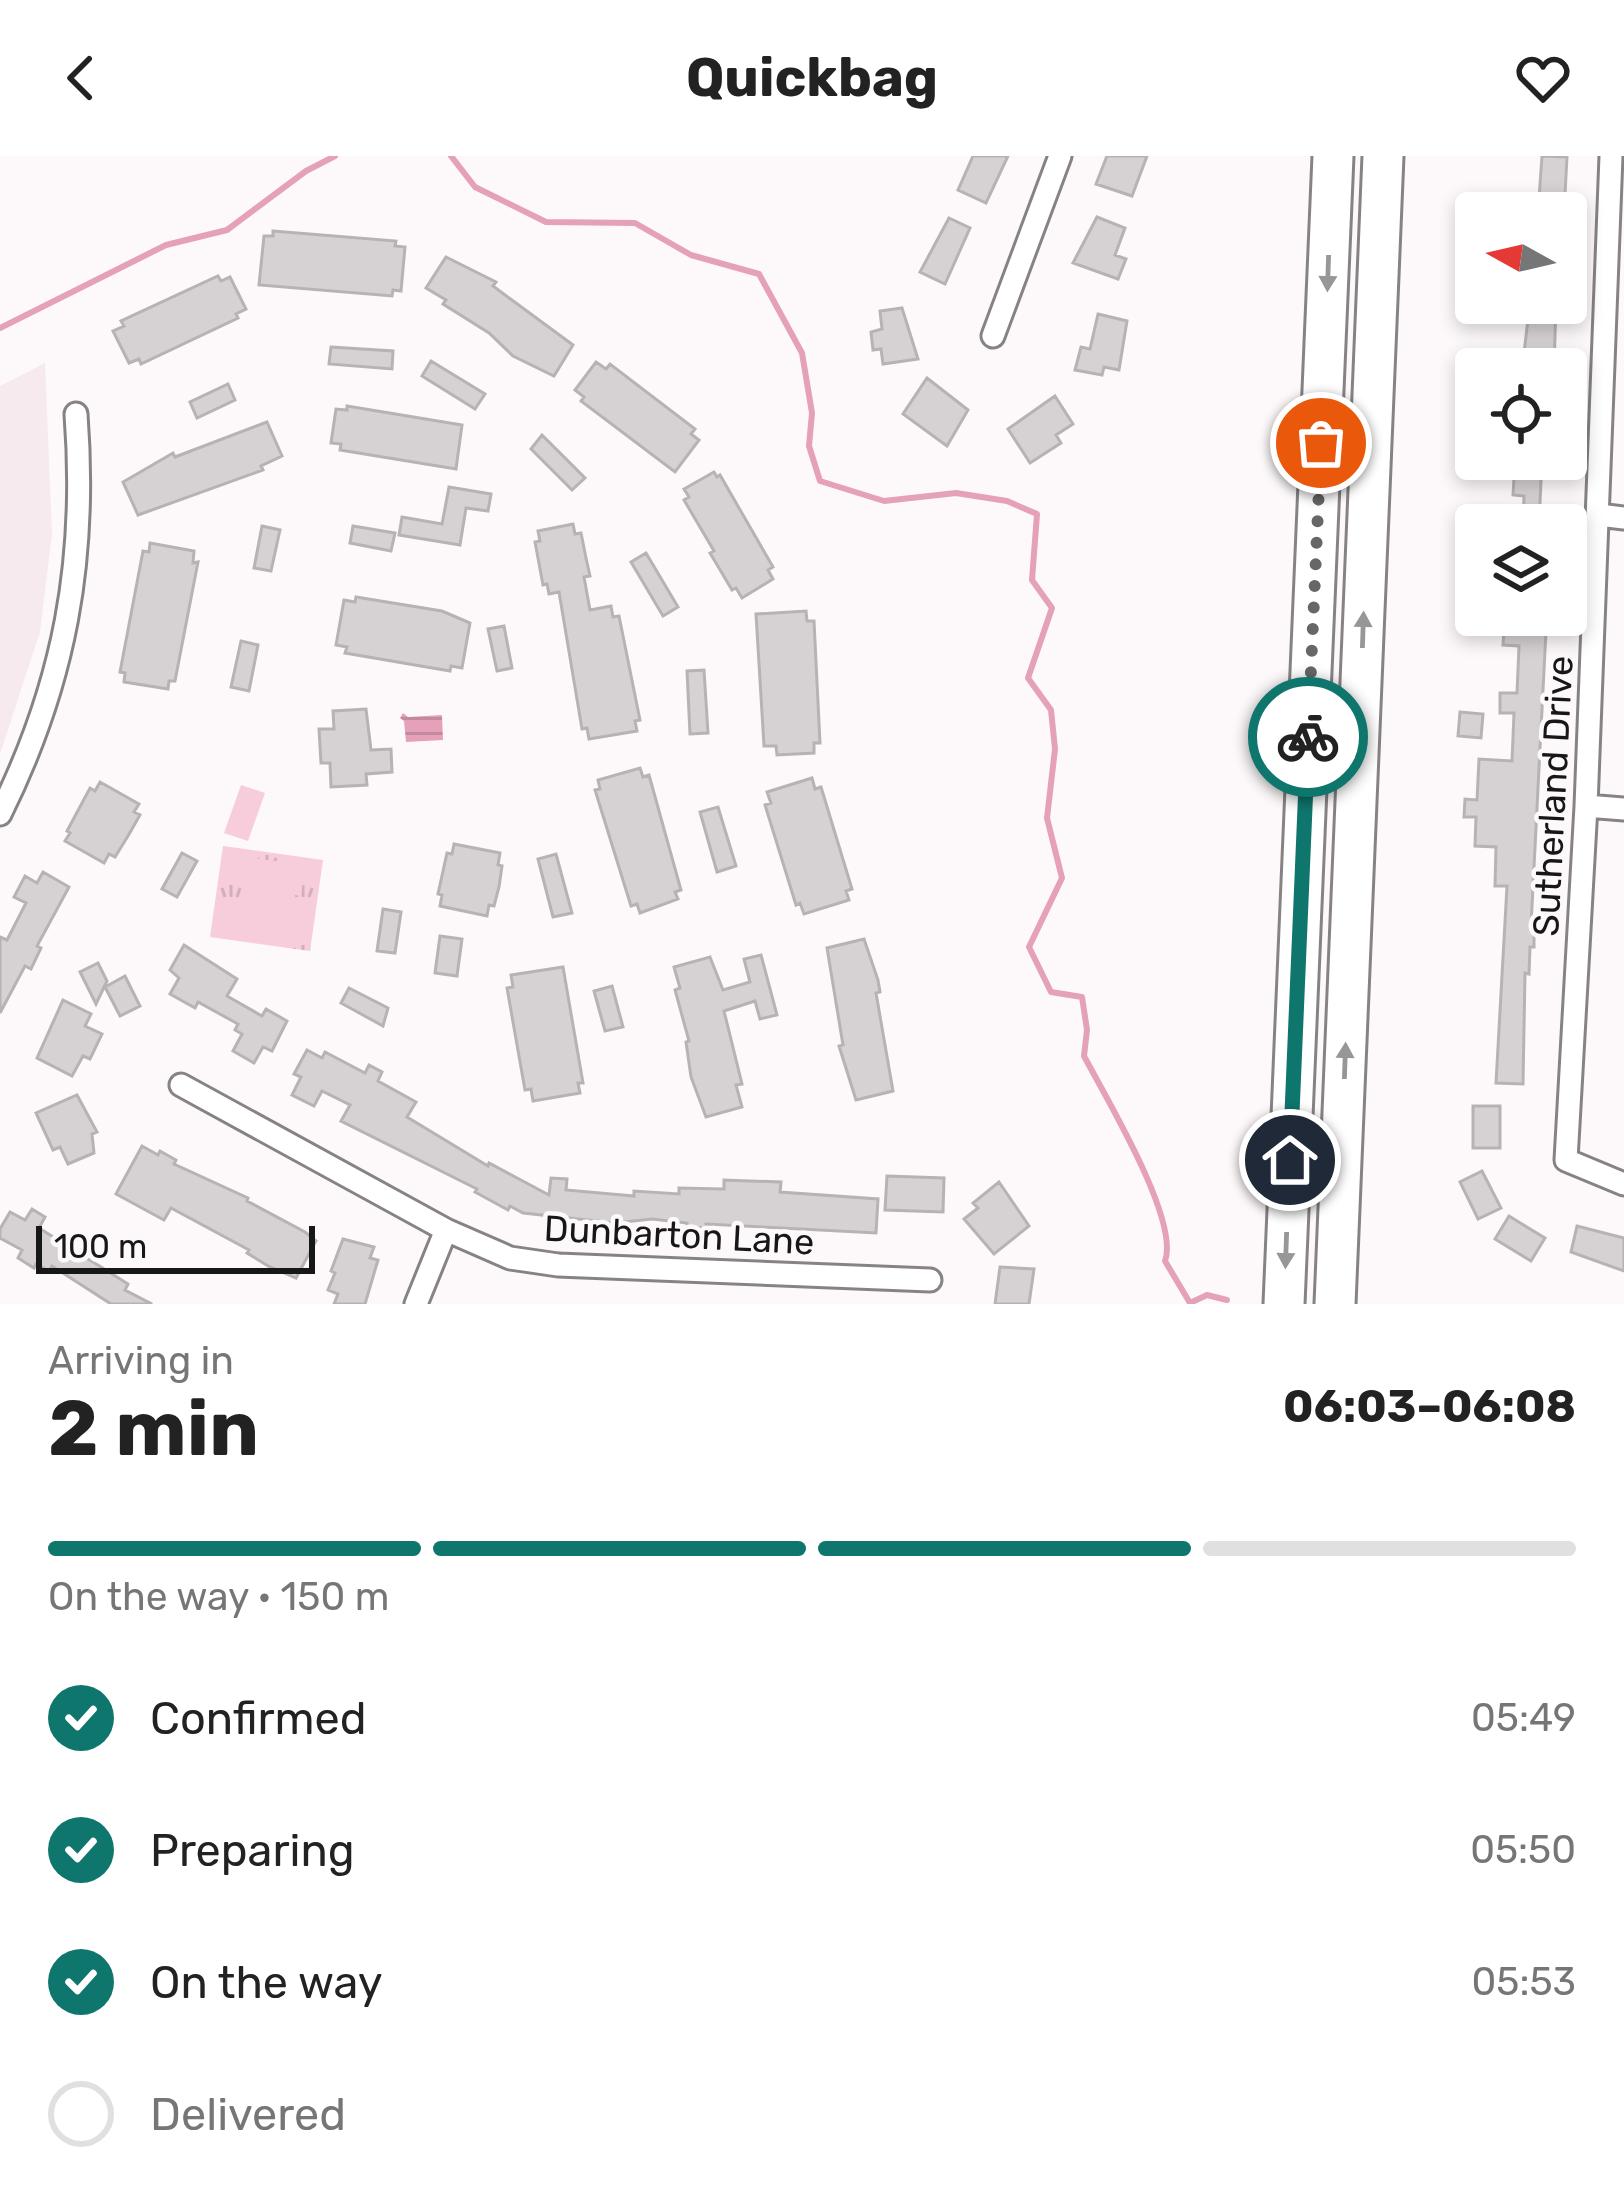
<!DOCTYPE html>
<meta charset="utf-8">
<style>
:root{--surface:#fff;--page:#f6f6f6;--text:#222;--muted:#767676;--line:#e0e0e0;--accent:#0f766e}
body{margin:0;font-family:Rubik,sans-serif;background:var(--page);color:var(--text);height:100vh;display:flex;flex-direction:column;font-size:45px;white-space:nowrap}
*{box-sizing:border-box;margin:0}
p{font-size:39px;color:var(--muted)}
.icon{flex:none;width:66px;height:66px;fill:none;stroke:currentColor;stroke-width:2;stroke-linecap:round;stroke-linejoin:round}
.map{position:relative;height:1148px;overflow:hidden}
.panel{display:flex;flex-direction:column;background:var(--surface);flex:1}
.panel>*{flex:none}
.needle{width:78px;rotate:278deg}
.fabs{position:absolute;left:1455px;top:36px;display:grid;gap:24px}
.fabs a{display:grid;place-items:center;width:132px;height:132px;border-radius:12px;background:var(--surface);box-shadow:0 6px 18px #0003;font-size:60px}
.scale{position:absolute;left:36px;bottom:30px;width:279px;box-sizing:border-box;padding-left:12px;border:6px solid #181717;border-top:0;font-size:33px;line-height:42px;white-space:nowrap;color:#181717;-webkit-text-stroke:9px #fdf9fa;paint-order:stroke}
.pin{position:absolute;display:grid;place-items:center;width:102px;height:102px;color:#fff;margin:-51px;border:6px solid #fff;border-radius:50%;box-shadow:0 3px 12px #0007}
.courier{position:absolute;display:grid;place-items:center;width:120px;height:120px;margin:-60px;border:9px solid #0f766e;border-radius:50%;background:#fff;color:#222;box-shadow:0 3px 15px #0007}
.head em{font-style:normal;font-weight:700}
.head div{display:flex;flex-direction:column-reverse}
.head{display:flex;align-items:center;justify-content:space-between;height:204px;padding:0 48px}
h1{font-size:78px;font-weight:700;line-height:90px}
.bar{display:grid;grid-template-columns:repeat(4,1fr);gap:18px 12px;align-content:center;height:144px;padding:0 48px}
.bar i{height:15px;border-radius:9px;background:var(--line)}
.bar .selected{background:var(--accent)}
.bar p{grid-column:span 4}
ol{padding:0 48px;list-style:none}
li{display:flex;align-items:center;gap:36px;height:132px}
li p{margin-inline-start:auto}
li .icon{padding:12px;border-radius:50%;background:var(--accent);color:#fff;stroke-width:4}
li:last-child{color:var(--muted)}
li i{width:66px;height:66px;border:6px solid var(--line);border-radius:50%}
header{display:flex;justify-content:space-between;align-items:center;height:156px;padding:0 48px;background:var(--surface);font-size:54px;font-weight:700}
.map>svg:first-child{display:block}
.built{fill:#f6eaee}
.park{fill:url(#park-tufts)}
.garden{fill:#f7ccdb}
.water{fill:url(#water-rules)}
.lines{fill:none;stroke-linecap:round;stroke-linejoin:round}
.stream{stroke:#e4a1b9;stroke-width:6}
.building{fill:#d6d1d3;stroke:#b7b3b4;stroke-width:3}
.minor-casing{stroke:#878384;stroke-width:27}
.motorway-casing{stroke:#878384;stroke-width:45}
.minor{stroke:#fff;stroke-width:21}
.motorway{stroke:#fff;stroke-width:39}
.oneway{fill:#979797}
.done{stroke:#686666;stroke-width:12;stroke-dasharray:0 21.6}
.route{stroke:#0f766e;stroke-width:15}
.labels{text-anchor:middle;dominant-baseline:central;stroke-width:9;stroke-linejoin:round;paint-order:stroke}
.street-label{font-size:36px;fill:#181717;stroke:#fdf9fa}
</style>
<header><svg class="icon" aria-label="back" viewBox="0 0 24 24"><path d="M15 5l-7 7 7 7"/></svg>Quickbag<svg class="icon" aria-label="heart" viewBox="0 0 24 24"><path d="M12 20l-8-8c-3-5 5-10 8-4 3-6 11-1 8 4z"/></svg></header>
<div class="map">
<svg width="1624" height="1148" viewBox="0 0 1624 1148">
<defs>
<pattern id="park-tufts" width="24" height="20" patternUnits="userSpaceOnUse" patternTransform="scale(3)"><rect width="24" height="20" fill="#f7ccdb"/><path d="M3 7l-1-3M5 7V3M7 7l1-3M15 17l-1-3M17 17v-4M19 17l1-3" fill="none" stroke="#d3aebb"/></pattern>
<pattern id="water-rules" width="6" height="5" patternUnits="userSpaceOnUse" patternTransform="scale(3)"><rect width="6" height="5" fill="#e4a1b9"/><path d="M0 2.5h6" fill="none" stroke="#c38a9e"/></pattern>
</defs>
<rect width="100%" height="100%" fill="#fdf9fa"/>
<path class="built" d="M45,207l7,171 -12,98 -40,122v-368z"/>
<path class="park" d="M223,690l100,14 -13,91 -100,-14z"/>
<path class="garden" d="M241,629l24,8 -17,48 -24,-8z
M239,700l66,9 -4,31 -67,-10z
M233,744l66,9 -4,31 -67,-9z"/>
<path class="water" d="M403,557l5,4 34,-2 1,25 -37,2 -2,-21 -4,-3z"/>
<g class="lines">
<path class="stream" d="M451,0l24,31 71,35 89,1 56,32 68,19 43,79 10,60 -3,33 11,35 64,20 72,-8 51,8 30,13 -5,66 20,28 -24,70 23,32 4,39 -8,69 15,60 -33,69 22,45 31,5 5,33 -3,26c21,40 96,164 81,205l25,42 17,-8 20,5
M0,172l166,-83 61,-15 79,-59 29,-15"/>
</g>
<path class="building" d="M973,0h35l-22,47 -28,-13z
M1107,0h40l-15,40 -36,-12z
M1542,0l25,1 -3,56h-26z
M1097,61l28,11 -10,27 11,4 -8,20 -45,-16z
M949,62l21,10 -25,56 -25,-12z
M273,75l123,10 -1,5 10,1 -4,44 -8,-1 -1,6 -133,-11 5,-49h9z
M446,101l50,25 -3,4 80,59 -19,31 -41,-20 -24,-23 -46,-29 3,-4 -20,-12z
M218,120l3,5 9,-4 16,32 -10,5 2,4 -97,46 -2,-5 -10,4 -16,-32 11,-5 -3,-5z
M1530,147h26l-2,66h-32z
M902,152l16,51 -35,5 -2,-15 -8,1 -2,-18 11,-3 -2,-18z
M1098,158l29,7 -8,49 -15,-3 -2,8 -27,-5 6,-23 9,2z
M331,191l62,4 -1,18 -63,-5z
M431,205l54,33 -10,15 -53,-33z
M596,206l10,7 4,-5 85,65 -4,5 8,6 -24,32 -94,-71 3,-4 -9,-7z
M927,222l41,32 -21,36 -44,-32z
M228,228l7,16 -38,18 -7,-16z
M1055,240l18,28 -17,11 5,8 -31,20 -22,-34z
M347,250l115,19 -6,44 -116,-19 1,-6 -10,-1 5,-34 11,1z
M267,266l15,34 -21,10 2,4 -125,45 -15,-33 50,-29 2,4z
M542,279l43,43 -13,12 -41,-41z
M1515,303h27l-3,66h-16l1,-29 -11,-1z
M714,316l3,5 3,-2 53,92 -5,3 5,9 -31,19 -6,-10 -4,2 -16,-27 -6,-10 4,-2 -30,-51 5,-3 -5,-8z
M449,331l42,7 -3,17 -22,-3 -6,37 -61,-10 3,-18 40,7z
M573,368l2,10 6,-1 5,25 4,18 -6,1 6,33 21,-4 2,11 6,-1 21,104 -5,1 2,10 -48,8 -2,-11 -5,1 -23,-137 -10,2 -2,-10 -4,1 -8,-43 5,-1 -2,-10z
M262,370l18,4 -9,41 -17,-3z
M353,370l42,7 -4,18 -41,-8z
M150,387l44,8 -1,12 5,-1 -23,119h-6l-1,8 -44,-7 1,-9 -5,-1 23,-121 6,1z
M646,397l32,54 -15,9 -32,-54z
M356,441l86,14 28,12 -8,45 -11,-2 -1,5 -105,-18 2,-6 -11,-2 8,-45 11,2z
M806,455l1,10h7l6,122h-6v10l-37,2 -1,-9h-12l-8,-132z
M504,470l8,42 -15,3 -9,-42z
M1504,473l42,2 -15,295 3,1v20h-4l-1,27 -4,-1 -2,111 -27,-1 11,-197h-12l1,-39 -21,-1 1,-29h-12l1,-18 12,1 2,-41 33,2 2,-48h-14v-20h17l2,-47 -16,-1z
M241,485l17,4 -9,46 -18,-4z
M704,514l4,63 -18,1 -3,-63z
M366,553l5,41 20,-1 1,23 -26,2 1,11 -36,2 -1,-24h-9l-2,-34h15l-1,-18z
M1460,556l23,2 -2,24 -23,-2z
M640,612l3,9 6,-2 32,115 -6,2 3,7 -38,14 -3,-9 -6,2 -36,-116 5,-1 -2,-9z
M812,622l3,11 6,-2 31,102 -6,2 3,9 -45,14 -4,-11 -4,2 -31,-100 6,-2 -4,-11z
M100,626l39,22 -5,8 6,3 -12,21 -13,21 -6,-3 -5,9 -39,-22 5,-8 -3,-2 23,-43 5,3z
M718,651l18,59 -19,6 -17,-60z
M454,688l46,9 -2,12 4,1 -3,21 -5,19 -5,-1 -2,11 -47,-10 2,-11 -4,-1 9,-41 5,1z
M182,697l15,8 -20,36 -15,-8z
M556,698l16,59 -19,4 -15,-58z
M43,716l26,15 -32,59 4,2 -10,21 -6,-3 -25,47v-76l7,3 19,-37 -12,-6 11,-21 12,7z
M383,753l18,3 -6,41 -18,-2z
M440,780l22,3 -5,37 -22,-3z
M864,783l14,41 2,12 -4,1 17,98 -37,9 -17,-54 4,-1 -16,-97z
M184,789l53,34 -10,17 35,20 4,-7 21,12 -15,30 -9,-4 -9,16 -21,-12 9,-17 -7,-4 3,-6 -40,-22 -3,6 -25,-14 9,-16 -9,-8z
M761,799l16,60 -17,4 -5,-18 -31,10 18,73 -6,1 6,22 -36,10 -15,-40 -5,-35 3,-1 -14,-51 5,-2 -6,-21 36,-10 13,33 27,-8 -6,-23z
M98,807l9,18 -11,23 -16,-32z
M563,811l20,116h-5l2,10 -47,8 -2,-12 -6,1 -18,-102 6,-1 -2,-12z
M125,820l15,30 -20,10 -15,-29z
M612,830l11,41 -18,4 -11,-40z
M349,832l39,20 -5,18 -42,-23z
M63,844l28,14 -6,12 17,8 -12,25 -7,-3 -11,20 -35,-18z
M307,894l15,8 3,-6 40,21 4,-8 13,7 -4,9 38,21 -9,15 81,49 1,-3 60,32 2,-17 16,1 -1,11 68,6v-5l45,3v-6l45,1v-9l57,2 -1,10 98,7 -2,34 -170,-9v4l-19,-1v-4l-35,-4 -37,4 -92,-10 -13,-7 -2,4 -33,-18 2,-3 -136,-68 9,-16 -28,-14 -8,15 -22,-11 9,-18 -7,-3z
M77,939l20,37 -5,2 2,19 -26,11 -8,-17 -7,3 -17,-37z
M1473,950h27v42h-27z
M142,990l16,9 2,-4 16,9 -2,4 74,34 -1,3 58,31 11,9 -20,37 -28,-12 -21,-13 2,-3 -78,-42 -7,12 -48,-26z
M1482,1015l19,37 -23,11 -18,-37z
M887,1020l57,2 -1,34 -58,-2z
M999,1026l30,44 -35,28 -30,-35 14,-11 -5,-5z
M32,1053l13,8 -6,11 89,56 -3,6 27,14h-41l-59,-38 -3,5 -13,-7 -2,4 -16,-10 4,-8 -22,-12v-9l10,-17 15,8z
M1509,1060l36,22 -14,23 -36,-22z
M1577,1070l47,12v33l-53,-19z
M343,1083l31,8 -4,11 8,2 -13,44h-31l4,-10 -10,-4 7,-17 -4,-2z
M1000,1111l34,2 -5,35h-34z"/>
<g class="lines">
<defs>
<path id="minor" d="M1611,0l-25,650 -20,354 58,24
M993,180l67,-180
M1599,359l25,3
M1586,650l38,3
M0,658c65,-131 87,-254 76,-400
M181,929l265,145 64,28 48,7 372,15
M416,1148l30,-74"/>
<path id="motorway" d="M1284,1148l49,-1148
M1335,1148l48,-1148"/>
</defs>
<use href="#minor" class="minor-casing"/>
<use href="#motorway" class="motorway-casing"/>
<use href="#minor" class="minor"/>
<use href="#motorway" class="motorway"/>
</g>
<defs><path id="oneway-solid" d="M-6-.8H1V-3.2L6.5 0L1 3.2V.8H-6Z" transform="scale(3)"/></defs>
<g class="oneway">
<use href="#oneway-solid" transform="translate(1328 117) rotate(92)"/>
<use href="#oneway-solid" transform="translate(1363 474) rotate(-88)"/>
<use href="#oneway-solid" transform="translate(1345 905) rotate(-88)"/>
<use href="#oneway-solid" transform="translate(1286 1094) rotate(92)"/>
</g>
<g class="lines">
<path class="done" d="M1308,581l13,-294"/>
<path class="route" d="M1290,1004l18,-423"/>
</g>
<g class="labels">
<g class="street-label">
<text transform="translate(1553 640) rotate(-87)">Sutherland Drive</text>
<text transform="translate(679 1079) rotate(3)">Dunbarton Lane</text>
</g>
</g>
</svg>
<div class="fabs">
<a><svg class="needle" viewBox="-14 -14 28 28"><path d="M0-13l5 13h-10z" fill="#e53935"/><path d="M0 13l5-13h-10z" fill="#767676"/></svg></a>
<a><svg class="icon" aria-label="locate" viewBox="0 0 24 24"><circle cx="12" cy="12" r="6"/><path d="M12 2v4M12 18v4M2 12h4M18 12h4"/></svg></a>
<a><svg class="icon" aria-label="layers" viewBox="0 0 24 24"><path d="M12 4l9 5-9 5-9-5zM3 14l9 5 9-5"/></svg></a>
</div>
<div class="scale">100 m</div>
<div class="pin" style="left:1321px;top:287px;background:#ea580c"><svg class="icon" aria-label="bag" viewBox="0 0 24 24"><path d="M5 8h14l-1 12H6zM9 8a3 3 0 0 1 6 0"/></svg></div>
<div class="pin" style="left:1290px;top:1004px;background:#1f2937"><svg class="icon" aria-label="home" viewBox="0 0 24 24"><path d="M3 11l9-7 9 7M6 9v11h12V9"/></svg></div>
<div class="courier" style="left:1308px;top:581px"><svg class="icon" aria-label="bike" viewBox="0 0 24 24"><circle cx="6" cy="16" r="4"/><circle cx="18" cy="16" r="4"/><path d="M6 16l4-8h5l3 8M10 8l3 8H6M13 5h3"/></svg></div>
</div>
<section class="panel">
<div class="head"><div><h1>2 min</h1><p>Arriving in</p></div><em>06:03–06:08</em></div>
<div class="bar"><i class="selected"></i><i class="selected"></i><i class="selected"></i><i></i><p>On the way · 150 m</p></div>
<ol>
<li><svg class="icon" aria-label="check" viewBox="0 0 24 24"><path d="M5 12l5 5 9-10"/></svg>Confirmed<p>05:49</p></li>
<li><svg class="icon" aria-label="check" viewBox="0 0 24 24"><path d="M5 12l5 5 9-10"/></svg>Preparing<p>05:50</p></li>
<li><svg class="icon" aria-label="check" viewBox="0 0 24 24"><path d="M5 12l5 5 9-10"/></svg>On the way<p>05:53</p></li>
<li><i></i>Delivered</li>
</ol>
</section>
